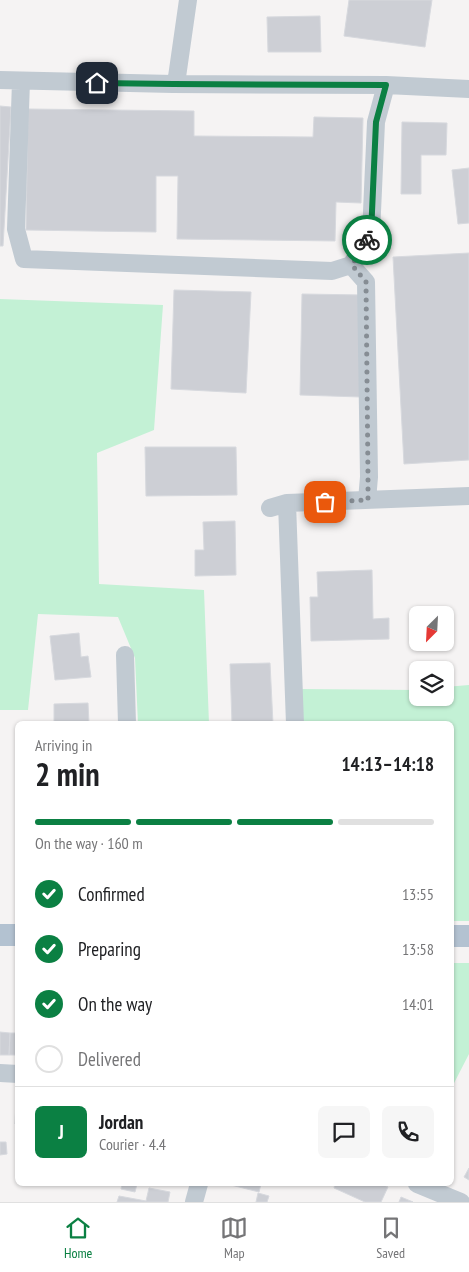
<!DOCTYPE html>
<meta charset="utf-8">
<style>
:root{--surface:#fff;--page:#f6f6f6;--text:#202124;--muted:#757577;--line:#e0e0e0;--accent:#0b8043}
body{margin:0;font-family:"PT Sans Narrow",sans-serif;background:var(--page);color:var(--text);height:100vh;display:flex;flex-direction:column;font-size:19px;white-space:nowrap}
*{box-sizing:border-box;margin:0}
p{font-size:16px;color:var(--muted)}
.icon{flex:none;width:28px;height:28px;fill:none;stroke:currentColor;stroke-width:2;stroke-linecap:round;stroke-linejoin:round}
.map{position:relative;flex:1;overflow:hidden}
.sheet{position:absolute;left:15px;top:721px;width:439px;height:465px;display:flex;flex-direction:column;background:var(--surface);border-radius:8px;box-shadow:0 1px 4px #0004}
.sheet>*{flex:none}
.needle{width:32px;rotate:204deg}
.buttons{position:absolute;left:409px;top:606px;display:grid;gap:10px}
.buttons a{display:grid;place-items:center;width:45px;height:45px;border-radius:8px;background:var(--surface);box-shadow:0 1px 4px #0004;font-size:25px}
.pin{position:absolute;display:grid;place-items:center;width:42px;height:42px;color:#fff;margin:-21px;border-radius:10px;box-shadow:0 2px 8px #0006}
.courier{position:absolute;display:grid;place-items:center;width:50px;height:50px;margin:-25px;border:4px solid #0b8043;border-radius:50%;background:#fff;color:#222;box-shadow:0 1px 6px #0007}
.summary em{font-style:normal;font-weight:700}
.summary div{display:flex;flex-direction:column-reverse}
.summary{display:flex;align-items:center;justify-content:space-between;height:85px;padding:0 20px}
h1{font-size:32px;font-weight:700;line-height:38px}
.bar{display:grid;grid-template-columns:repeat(4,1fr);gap:8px 5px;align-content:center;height:60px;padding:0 20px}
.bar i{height:6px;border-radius:4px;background:var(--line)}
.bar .current{background:var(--accent)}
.bar p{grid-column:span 4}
.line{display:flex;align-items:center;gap:12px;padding:0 20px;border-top:1px solid var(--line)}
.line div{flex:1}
.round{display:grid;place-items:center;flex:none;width:52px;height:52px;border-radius:8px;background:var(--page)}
ol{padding:0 20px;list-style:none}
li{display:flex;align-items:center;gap:15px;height:55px}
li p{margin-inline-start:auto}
li .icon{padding:5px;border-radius:50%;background:var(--accent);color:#fff;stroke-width:4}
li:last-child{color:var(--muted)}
li i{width:28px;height:28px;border:2px solid var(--line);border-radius:50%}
.tab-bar{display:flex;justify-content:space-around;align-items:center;height:70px;border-top:1px solid var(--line);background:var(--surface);font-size:14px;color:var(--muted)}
.tab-bar a{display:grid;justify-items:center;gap:2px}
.tab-bar .current{color:var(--accent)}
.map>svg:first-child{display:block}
.green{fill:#c3f1d5}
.building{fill:#cdcfd5;stroke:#d7d9de}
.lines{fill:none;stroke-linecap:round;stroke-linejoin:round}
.minor{stroke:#c1cad2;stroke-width:18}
.major{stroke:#b3c2d1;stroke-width:22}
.done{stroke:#868d94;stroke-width:5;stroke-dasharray:0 9}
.route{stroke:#0b8043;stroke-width:6}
</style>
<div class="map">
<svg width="469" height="1202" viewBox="0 0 469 1202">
<rect width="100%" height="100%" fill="#f5f3f3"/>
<path class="green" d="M0,299l163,6 -9,125 -57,23 2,131 105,6 5,134h-71l-3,-66 -17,-41 -80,-3 -10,96h-28z
M469,685v236h-18v-197h-149l-3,-35 118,1 1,8h27v-11z
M451,963h18v91l-18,35z"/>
<path class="building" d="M349,0h83l-7,47 -81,-11z
M320,16l1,36h-53l-1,-35z
M0,106l11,1 -8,139h-3z
M28,109l166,2v25l119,1 1,-20 49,1 -2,85 -25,-1 -1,39 -158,-2 1,-63h-22v56l-130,-2z
M402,122l45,1 -1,32h-25v39h-20z
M469,168v55l-11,1 -6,-54z
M469,253v207l-65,4 -11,-207z
M174,290l77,2 -5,101 -75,-4z
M302,294l61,1 -2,102 -61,-2z
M145,447h91l1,48 -91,1z
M235,521l1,54 -41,1v-26h9l-1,-28z
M372,570l1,49 16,-1v21l-78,2 -1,-44h8l-1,-25z
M79,633l2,24 7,-1 3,21 -36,3 -5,-44z
M270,663l3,61h-41l-2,-60z
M88,703l1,21h-35v-20z
M0,1032l10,1 -1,22h-9z
M10,1033h8v22h-9z
M16,1102h2v22h-3z
M0,1142h6l1,12 -7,1z
M469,1168v12l-5,-3z
M122,1184h15l-2,8 -14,-3z
M227,1184h34l-2,8z
M335,1184h47l6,3 -7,15h-16l-31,-14z
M149,1188l21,4 -2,10h-51l2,-6 27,5z
M258,1193l11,3 -2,6h-11z
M401,1197l12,5h-14z"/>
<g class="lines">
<path class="minor" d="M0,80l173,4 213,1 83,4
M21,81l-5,148 8,30 308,12 19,-6 20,-31 5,-112 10,-37
M176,84l12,-84
M351,265l15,17 3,195 -2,23
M287,503l8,221
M270,508l17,-5 182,-7
M125,655l2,69
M0,1073l18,1
M417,1184l44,18
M194,1202l5,-18"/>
<path class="major" d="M0,935h18
M451,936h18"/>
</g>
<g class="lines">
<path class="done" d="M325,502l43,-2v-23l-2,-195 -14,-17 15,-25"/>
<path class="route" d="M97,83l76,1 213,1 -10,37 -5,112 -4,6"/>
</g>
</svg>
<div class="buttons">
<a><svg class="needle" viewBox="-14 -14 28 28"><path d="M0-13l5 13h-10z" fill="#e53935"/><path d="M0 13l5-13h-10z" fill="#757577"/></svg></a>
<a><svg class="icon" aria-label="layers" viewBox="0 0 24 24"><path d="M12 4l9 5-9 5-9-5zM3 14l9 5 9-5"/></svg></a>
</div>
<div class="pin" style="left:325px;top:502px;background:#ea580c"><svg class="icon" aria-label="bag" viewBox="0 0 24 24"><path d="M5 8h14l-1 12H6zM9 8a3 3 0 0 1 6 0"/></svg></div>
<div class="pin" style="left:97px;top:83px;background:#1f2937"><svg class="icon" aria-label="home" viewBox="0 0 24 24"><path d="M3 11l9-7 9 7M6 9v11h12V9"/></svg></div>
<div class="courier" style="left:367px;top:240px"><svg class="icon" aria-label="bike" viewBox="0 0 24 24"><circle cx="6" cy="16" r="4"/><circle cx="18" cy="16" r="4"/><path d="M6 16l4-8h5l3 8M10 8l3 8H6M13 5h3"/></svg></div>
<section class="sheet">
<div class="summary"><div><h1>2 min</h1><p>Arriving in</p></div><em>14:13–14:18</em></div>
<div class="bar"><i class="current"></i><i class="current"></i><i class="current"></i><i></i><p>On the way · 160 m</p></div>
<ol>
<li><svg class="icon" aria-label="check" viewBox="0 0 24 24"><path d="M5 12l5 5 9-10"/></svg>Confirmed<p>13:55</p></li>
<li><svg class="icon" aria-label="check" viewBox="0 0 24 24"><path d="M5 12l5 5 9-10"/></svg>Preparing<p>13:58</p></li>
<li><svg class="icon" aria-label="check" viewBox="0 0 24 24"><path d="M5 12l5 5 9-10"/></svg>On the way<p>14:01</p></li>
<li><i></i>Delivered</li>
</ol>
<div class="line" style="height:90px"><b class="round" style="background:var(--accent);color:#fff">J</b><div><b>Jordan</b><p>Courier · 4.4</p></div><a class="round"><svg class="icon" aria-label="chat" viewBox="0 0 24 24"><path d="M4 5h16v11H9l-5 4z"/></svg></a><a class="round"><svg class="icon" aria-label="phone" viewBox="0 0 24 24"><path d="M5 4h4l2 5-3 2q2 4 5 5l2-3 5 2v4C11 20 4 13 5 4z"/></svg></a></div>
</section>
</div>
<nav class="tab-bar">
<a class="current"><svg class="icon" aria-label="home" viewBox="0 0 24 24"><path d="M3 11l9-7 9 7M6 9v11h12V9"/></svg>Home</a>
<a><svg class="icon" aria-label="map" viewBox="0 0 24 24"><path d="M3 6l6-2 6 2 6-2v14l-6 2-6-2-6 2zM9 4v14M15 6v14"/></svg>Map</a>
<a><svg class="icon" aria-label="saved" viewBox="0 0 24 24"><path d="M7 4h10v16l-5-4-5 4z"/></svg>Saved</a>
</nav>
